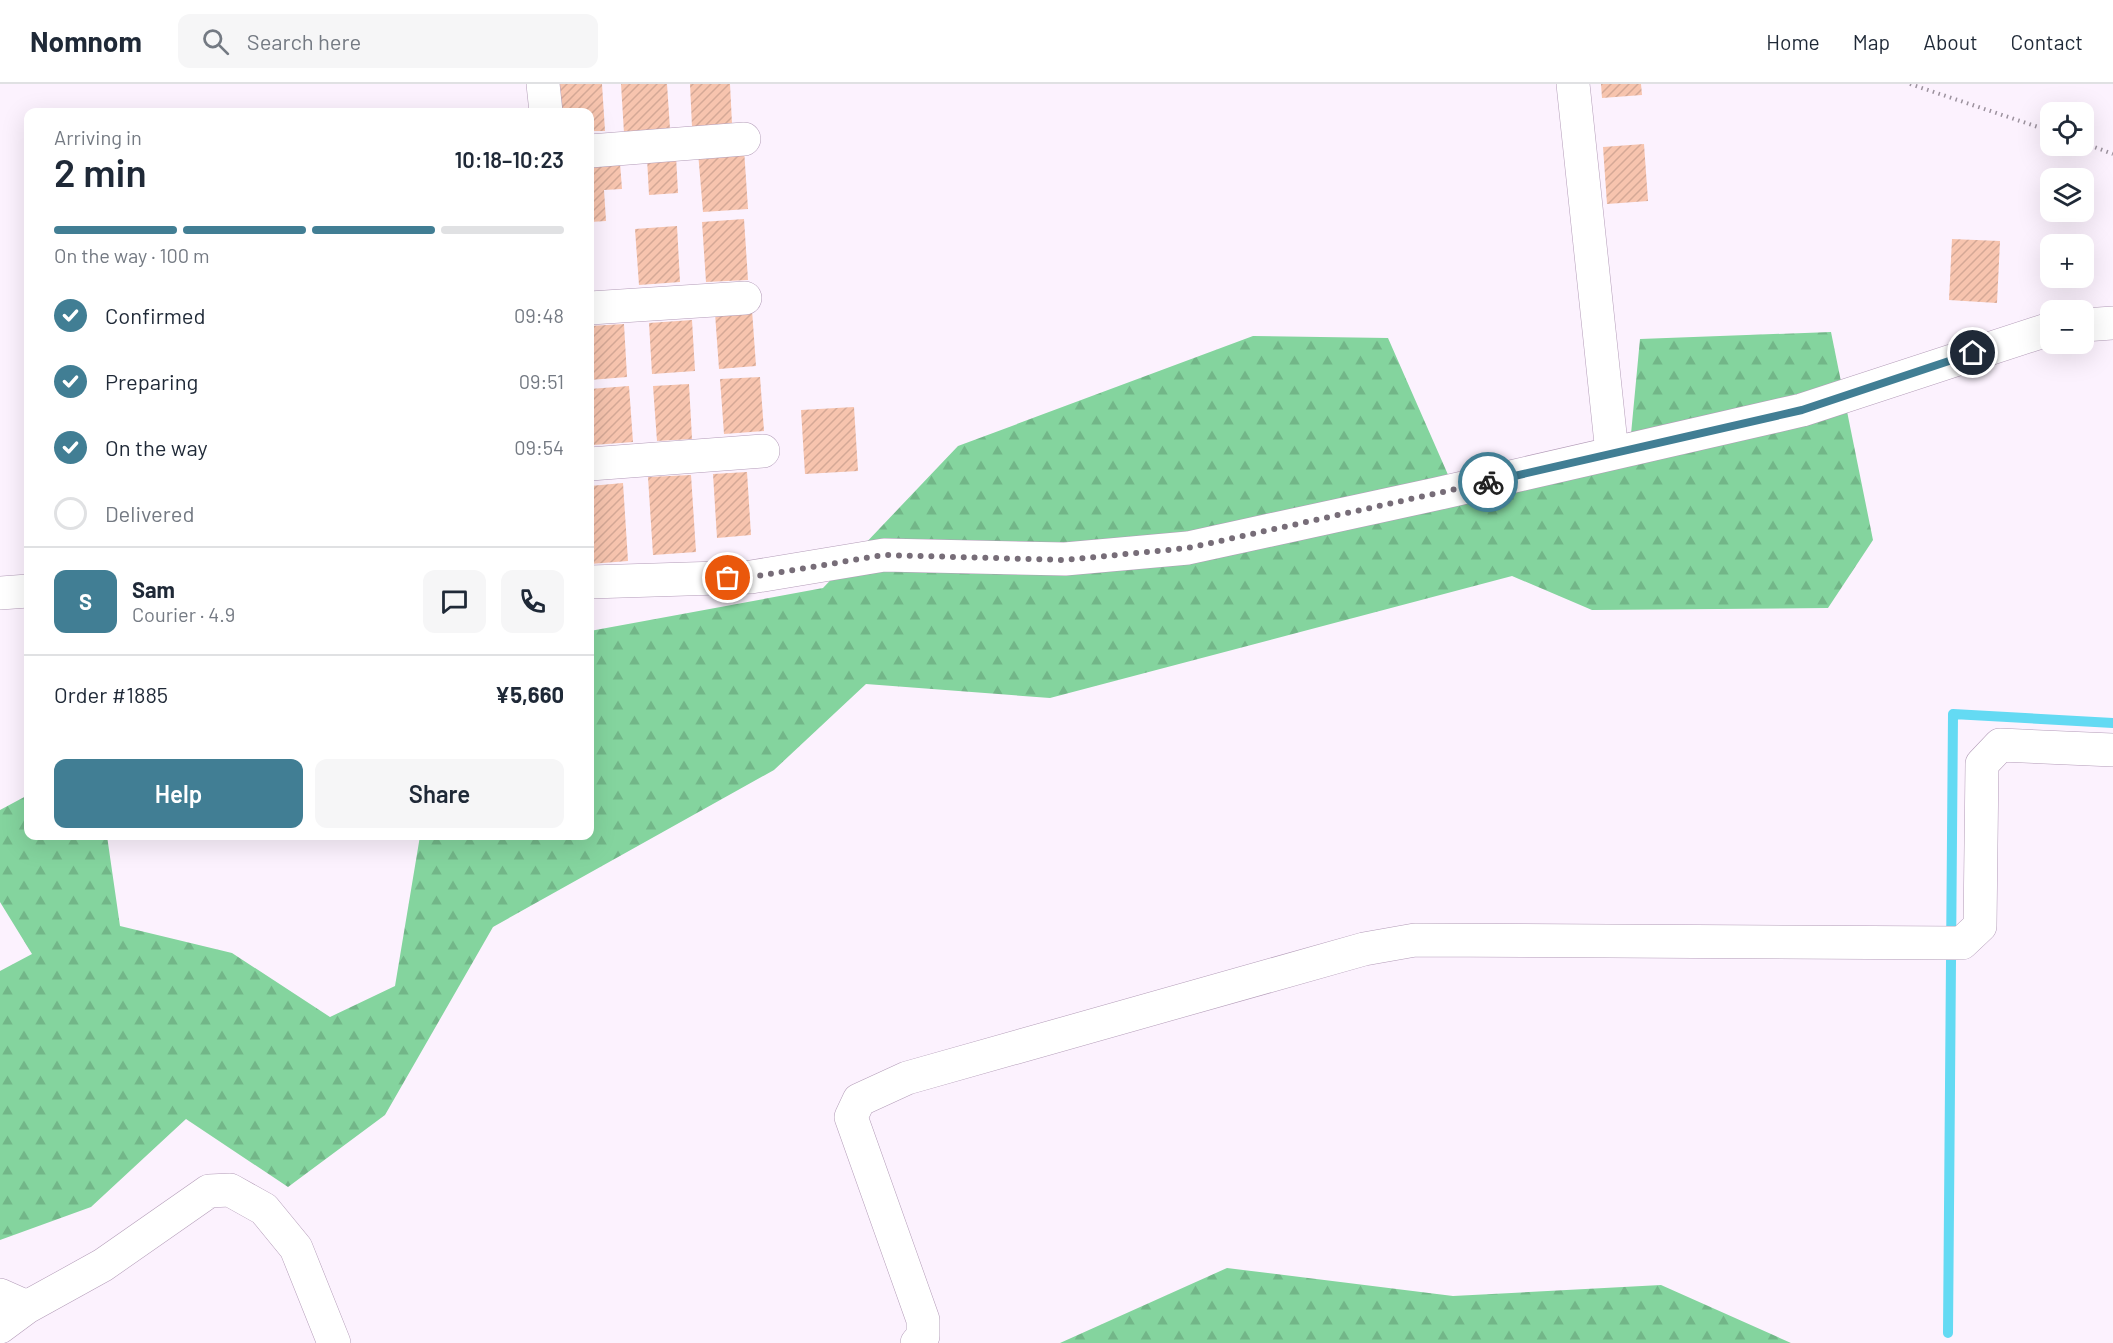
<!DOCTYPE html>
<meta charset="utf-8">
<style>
:root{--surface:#fff;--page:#f6f6f7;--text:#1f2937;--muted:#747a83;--line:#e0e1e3;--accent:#417e94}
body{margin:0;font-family:Barlow,sans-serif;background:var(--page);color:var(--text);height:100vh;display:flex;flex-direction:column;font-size:22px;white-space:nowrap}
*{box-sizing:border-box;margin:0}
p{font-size:20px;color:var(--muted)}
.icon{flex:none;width:33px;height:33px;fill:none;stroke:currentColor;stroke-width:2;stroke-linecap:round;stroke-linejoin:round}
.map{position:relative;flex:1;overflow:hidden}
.panel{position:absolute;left:24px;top:24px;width:570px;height:732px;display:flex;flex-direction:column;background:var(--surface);border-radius:12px;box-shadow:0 6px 24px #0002}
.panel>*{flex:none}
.tools{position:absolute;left:2040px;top:18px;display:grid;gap:12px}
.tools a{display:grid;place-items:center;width:54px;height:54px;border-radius:12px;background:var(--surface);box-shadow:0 6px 24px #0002;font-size:30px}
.pin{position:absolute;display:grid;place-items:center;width:51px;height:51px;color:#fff;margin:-26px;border:3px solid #fff;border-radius:50%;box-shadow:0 2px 6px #0007}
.courier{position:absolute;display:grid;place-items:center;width:60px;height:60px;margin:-30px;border:4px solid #417e94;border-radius:50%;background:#fff;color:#222;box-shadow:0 2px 8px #0007}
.head em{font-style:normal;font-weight:600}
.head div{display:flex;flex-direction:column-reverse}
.head{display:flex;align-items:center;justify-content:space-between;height:102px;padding:0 30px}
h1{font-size:39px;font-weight:600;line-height:45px}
.bar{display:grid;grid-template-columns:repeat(4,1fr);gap:9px 6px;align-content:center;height:72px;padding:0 30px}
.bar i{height:8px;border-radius:4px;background:var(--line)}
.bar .selected{background:var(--accent)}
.bar p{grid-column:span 4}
.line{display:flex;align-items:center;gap:15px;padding:0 30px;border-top:2px solid var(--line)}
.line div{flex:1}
.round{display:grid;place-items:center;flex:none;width:63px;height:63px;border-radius:12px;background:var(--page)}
ol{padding:0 30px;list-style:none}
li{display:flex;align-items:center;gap:18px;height:66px}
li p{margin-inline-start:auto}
li .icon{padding:6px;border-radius:50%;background:var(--accent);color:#fff;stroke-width:4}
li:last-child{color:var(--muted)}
li i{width:33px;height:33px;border:3px solid var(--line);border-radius:50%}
.action{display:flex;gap:12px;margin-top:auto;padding:12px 30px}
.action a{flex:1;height:69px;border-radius:12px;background:var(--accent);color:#fff;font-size:24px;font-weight:600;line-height:69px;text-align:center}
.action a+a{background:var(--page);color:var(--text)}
header{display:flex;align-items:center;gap:36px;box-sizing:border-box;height:84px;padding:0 30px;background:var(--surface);border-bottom:2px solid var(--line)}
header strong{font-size:28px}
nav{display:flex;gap:33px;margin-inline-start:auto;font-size:21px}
.search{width:420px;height:54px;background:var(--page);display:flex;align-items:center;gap:15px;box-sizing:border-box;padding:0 21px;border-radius:12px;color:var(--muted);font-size:22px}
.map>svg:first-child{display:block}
.forest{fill:url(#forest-firs)}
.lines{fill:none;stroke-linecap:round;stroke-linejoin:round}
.stream{stroke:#64daf3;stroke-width:10}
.building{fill:url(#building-hatch)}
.minor-casing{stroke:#b39cb8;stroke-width:34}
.path{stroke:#9c929e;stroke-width:4;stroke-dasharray:1.5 4.5;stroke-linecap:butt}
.minor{stroke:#fff;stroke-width:33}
.done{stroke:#776d78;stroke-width:6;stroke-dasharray:0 10.8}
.route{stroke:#417e94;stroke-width:8}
</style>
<header>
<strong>Nomnom</strong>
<div class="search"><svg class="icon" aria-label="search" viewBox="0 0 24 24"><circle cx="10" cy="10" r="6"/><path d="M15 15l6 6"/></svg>Search here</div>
<nav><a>Home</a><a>Map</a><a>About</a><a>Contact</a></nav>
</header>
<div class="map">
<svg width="2113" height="1259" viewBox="0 0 2113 1259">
<defs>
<pattern id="forest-firs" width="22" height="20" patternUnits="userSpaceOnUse" patternTransform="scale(1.5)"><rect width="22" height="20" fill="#84d49e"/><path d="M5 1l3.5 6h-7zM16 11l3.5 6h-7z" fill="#72b688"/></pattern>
<pattern id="building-hatch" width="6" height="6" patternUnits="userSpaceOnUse" patternTransform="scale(1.5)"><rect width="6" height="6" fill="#f7c4ae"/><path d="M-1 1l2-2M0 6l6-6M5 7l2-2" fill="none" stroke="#d4a896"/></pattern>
</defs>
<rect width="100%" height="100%" fill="#fcf2fe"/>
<path class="forest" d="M1831,248l42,208 -45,68 -236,2 -80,-34 -462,122 -184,-14 -92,86 -281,157 -108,188 -97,72 -102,-68 -95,88 -91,33v-269l32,-17 -32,-52v-92l28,-15v41h79l13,90 112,27 98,64 65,-31 25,-150h170v-205l233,-43 135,-142 295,-110 135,2 61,139 182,-43 9,-95z
M1227,1184l226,28 208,-11 130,58h-731z"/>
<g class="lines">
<path class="stream" d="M1948,1249l5,-619 160,9"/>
</g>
<path class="building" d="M558,0h44l3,47h-15v-19h-30z
M621,0h46l3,45 -46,4z
M690,0h40l2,40 -40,3z
M1601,0h40l1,11 -40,3z
M1644,60l4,57 -41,3 -4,-57z
M744,65l4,60 -45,3 -5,-60z
M676,72l2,37 -29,2 -2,-37z
M620,79l2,26 -18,1 2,31 -16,1v-57z
M744,135l4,61 -42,2 -4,-60z
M677,142l3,56 -41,3 -4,-56z
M1952,155l48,2 -3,62 -48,-3z
M752,226l4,56 -37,3 -4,-56z
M692,236l3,51 -43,3 -3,-51z
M624,240l3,53 -37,3v-54z
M760,293l4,54 -40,3 -4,-55z
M689,300l3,55 -35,2 -4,-55z
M629,302l4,56 -40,3 -3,-56z
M854,323l4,64 -53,3 -4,-64z
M747,388l4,63 -34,3 -4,-64z
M691,391l5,77 -43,3 -5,-78z
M623,399l5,78 -38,3v-78z"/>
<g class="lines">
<defs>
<path id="minor" d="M543,0l3,28
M1573,0l39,369
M590,67l154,-12
M590,224l155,-10
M2084,241l29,-2
M590,380l173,-13
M590,498l161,-5 133,-22 181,4 123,-11 248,-54 366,-84 248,-81
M0,509l28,-2
M0,1211l27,12 76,-42 106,-74 21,-1 34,19 32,39 38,95
M0,1243l27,-20
M917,1259l6,-7v-16l-72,-203 8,-17 48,-22 457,-129 51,-9 547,3 18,-17 2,-162 18,-19 113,5"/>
</defs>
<use href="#minor" class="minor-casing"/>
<path class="path" d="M1910,0l140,47
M2084,59l29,11"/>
<use href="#minor" class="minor"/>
</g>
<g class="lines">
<path class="done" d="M728,494l23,-1 133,-22 181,5 123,-12 300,-66"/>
<path class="route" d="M1488,398l314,-72 171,-57"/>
</g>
</svg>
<div class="tools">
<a><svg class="icon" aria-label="locate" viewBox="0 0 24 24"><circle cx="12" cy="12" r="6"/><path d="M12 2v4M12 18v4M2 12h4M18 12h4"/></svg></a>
<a><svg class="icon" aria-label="layers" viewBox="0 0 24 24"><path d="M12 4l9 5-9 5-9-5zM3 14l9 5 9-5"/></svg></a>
<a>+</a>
<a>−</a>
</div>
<div class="pin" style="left:728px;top:494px;background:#ea580c"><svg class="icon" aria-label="bag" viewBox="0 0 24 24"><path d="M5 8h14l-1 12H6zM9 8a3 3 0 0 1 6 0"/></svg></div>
<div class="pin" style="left:1973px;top:269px;background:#1f2937"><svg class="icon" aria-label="home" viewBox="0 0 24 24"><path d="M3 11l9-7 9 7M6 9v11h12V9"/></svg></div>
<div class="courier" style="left:1488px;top:398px"><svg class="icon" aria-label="bike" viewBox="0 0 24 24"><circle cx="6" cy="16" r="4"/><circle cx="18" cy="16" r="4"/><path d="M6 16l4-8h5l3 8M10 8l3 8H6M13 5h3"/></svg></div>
<section class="panel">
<div class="head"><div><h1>2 min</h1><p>Arriving in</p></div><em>10:18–10:23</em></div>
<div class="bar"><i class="selected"></i><i class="selected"></i><i class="selected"></i><i></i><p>On the way · 100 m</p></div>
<ol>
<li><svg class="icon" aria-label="check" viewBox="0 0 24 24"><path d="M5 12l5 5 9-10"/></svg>Confirmed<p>09:48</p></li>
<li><svg class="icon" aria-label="check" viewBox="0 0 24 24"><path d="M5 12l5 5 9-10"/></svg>Preparing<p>09:51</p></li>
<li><svg class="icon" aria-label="check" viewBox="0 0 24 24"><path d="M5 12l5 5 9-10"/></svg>On the way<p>09:54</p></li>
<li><i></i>Delivered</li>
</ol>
<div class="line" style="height:108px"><b class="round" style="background:var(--accent);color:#fff">S</b><div><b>Sam</b><p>Courier · 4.9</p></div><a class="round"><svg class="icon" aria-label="chat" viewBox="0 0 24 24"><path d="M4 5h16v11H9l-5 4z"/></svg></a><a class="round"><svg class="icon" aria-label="phone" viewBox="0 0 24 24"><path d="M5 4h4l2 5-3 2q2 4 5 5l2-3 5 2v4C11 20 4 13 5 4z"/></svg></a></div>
<div class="line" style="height:78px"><div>Order #1885</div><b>¥5,660</b></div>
<div class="action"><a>Help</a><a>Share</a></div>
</section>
</div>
